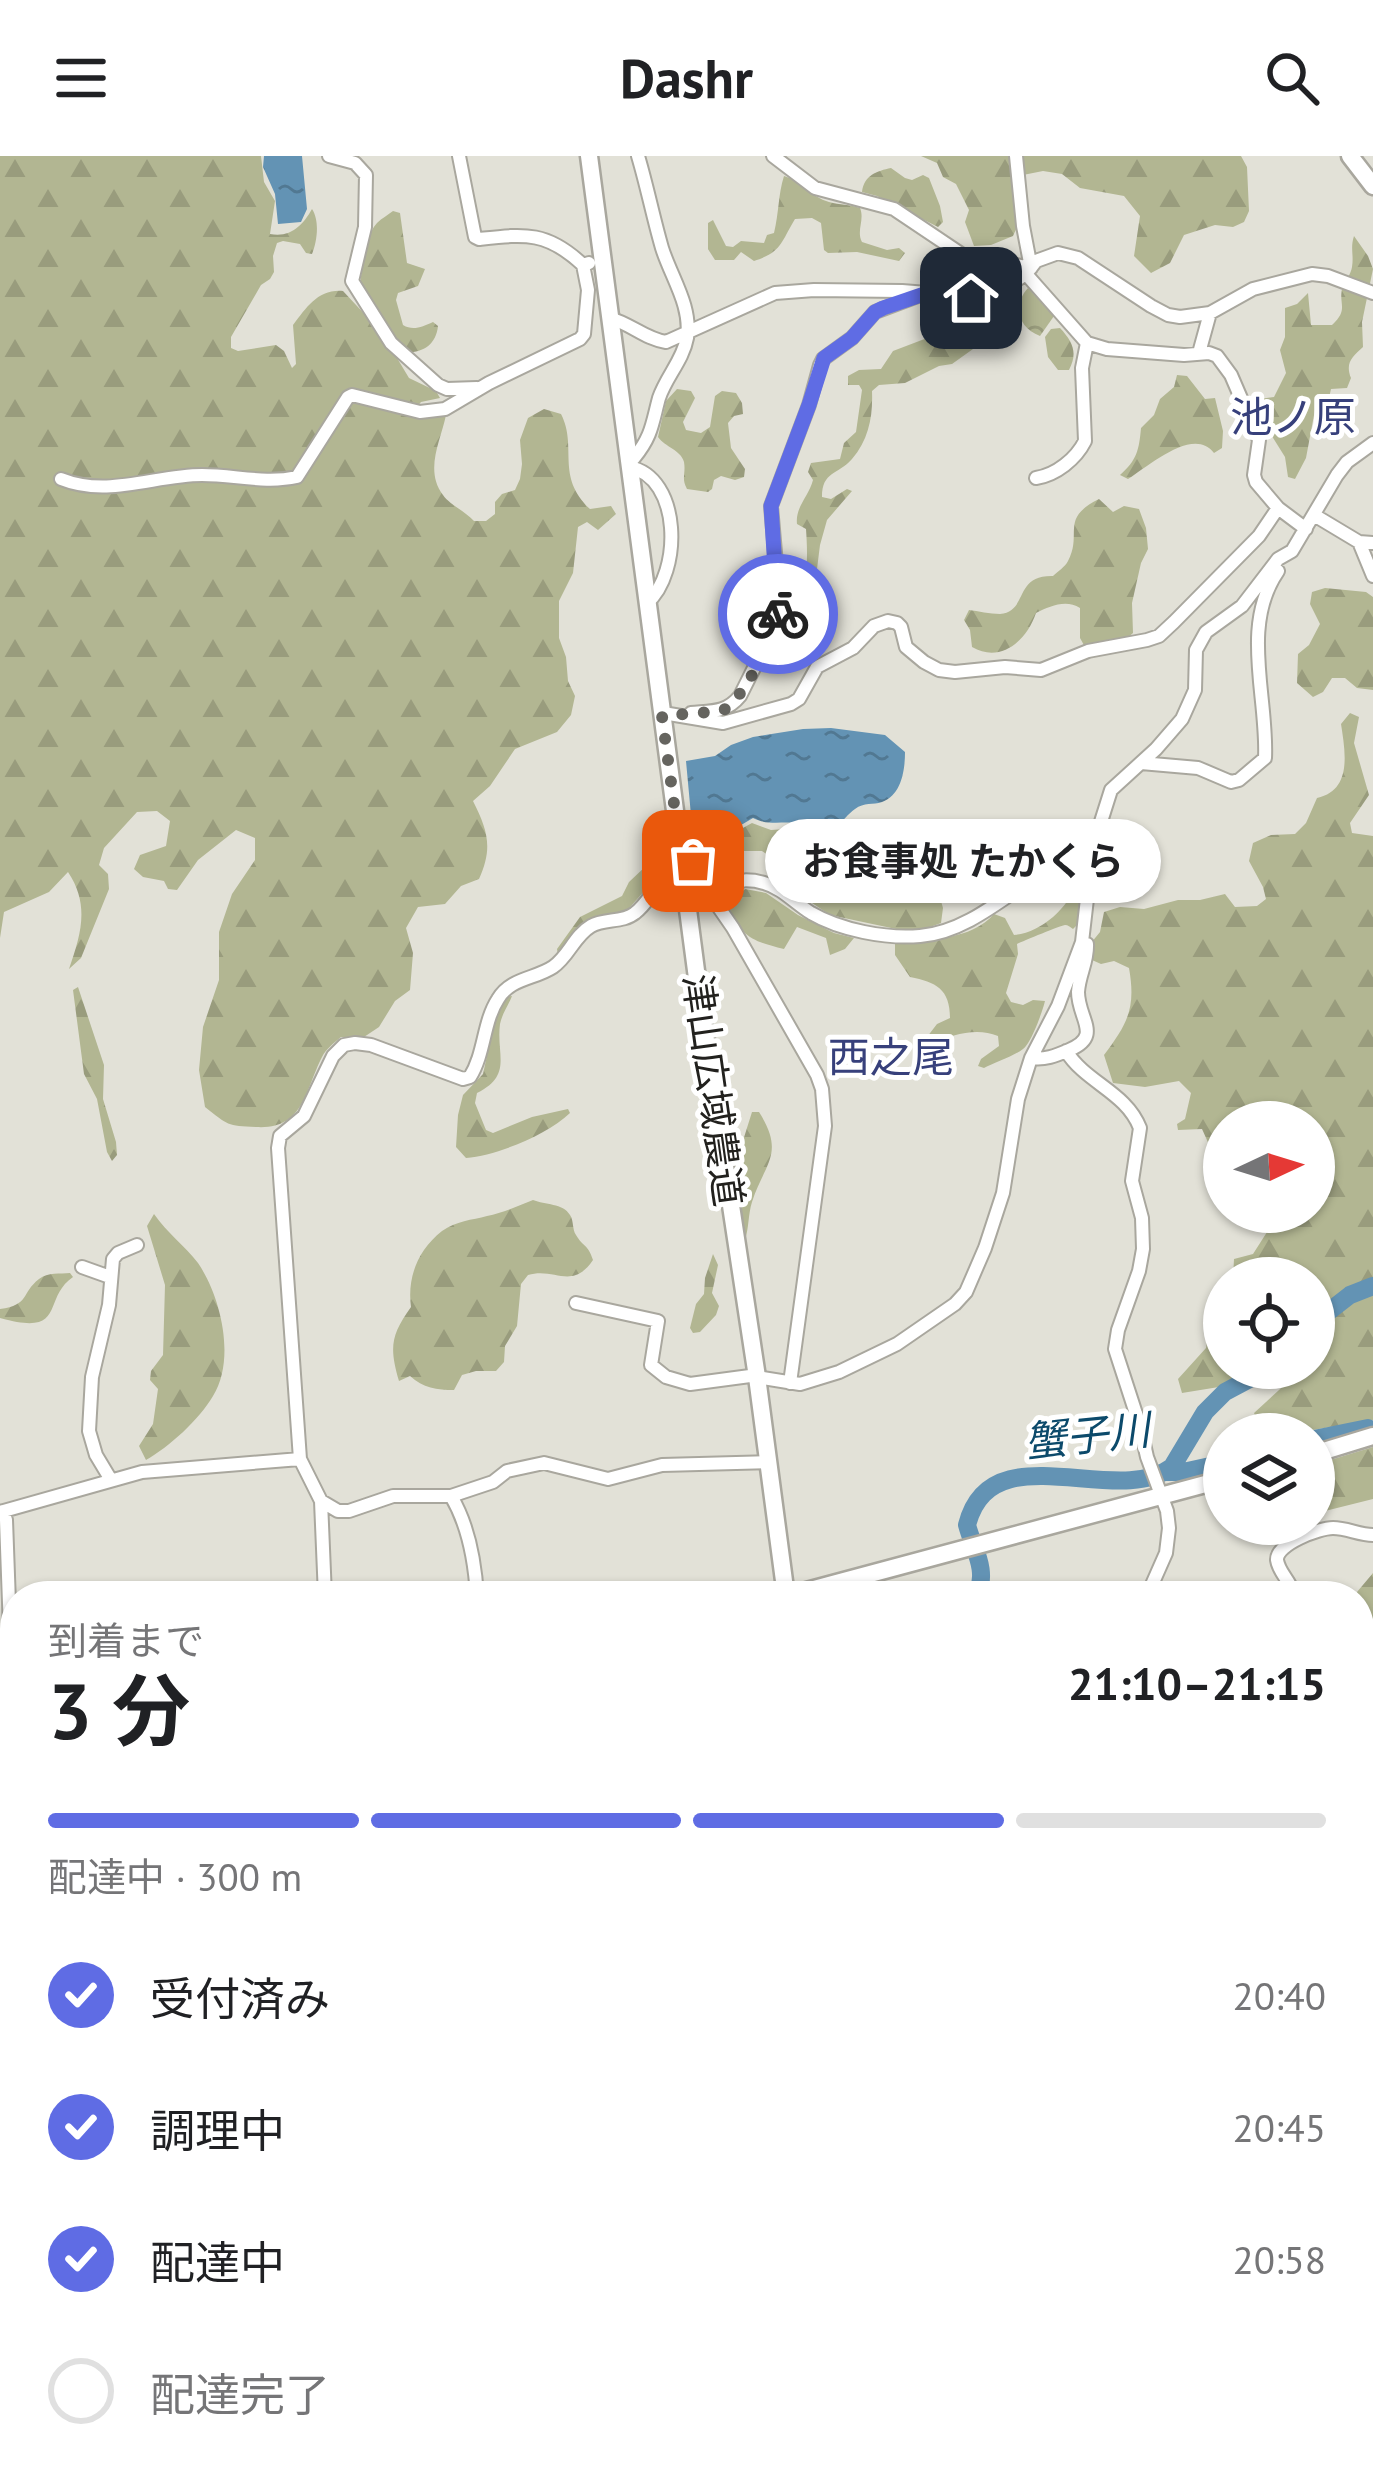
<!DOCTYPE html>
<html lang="ja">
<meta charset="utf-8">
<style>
:root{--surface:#fff;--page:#f6f6f6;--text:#202124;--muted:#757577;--line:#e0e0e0;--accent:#5f6ce4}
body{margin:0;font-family:"PT Sans","Noto Sans JP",sans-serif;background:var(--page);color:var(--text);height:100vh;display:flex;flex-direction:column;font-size:45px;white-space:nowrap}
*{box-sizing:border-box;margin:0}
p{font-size:39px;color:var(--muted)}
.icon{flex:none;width:66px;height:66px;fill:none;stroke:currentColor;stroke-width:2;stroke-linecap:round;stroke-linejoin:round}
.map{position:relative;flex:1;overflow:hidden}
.sheet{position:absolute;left:0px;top:1425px;width:1374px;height:903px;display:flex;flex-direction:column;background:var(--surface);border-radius:48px 48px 0 0;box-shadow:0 3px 9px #0004}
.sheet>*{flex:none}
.needle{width:78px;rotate:86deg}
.buttons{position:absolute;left:1203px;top:945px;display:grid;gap:24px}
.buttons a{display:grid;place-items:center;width:132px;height:132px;border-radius:50%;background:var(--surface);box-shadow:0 3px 9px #0004;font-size:60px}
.pin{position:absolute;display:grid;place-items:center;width:102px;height:102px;color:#fff;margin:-51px;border-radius:24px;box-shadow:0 6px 18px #0006}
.courier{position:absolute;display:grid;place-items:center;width:120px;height:120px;margin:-60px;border:9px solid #5f6ce4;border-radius:50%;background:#fff;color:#222;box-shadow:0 3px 15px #0007}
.bubble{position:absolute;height:84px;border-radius:42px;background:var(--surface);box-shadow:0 3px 9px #0004;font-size:39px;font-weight:700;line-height:84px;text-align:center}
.overview em{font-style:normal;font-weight:700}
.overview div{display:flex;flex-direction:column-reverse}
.overview{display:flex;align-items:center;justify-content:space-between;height:204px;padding:0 48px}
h1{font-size:78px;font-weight:700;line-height:90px}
.bar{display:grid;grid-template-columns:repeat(4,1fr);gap:18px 12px;align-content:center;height:144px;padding:0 48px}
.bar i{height:15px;border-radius:9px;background:var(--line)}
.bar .selected{background:var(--accent)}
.bar p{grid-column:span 4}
ol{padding:0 48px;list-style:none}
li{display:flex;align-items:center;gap:36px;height:132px}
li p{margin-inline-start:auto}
li .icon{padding:12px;border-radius:50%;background:var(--accent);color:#fff;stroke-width:4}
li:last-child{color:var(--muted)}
li i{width:66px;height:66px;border:6px solid var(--line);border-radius:50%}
header{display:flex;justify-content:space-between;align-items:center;height:156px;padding:0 48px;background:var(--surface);font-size:54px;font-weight:700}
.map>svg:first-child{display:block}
.forest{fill:url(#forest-firs)}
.park{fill:url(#park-crowns)}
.water{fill:url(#water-ripples)}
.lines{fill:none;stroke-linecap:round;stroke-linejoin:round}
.river{stroke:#6393b4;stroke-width:18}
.street-casing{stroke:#a9a79e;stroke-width:16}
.secondary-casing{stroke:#a9a79e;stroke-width:21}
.street{stroke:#fff;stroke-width:12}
.secondary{stroke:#fff;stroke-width:16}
.done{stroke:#65645f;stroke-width:12;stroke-dasharray:0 21.6}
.route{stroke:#5f6ce4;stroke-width:15}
.labels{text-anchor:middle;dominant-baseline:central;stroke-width:10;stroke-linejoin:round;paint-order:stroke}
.street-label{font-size:39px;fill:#22211e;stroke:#fff}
.neighbourhood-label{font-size:42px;fill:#37407b;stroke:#fff}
.water-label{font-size:42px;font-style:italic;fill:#0c4a6b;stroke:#fff}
</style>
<header><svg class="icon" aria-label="menu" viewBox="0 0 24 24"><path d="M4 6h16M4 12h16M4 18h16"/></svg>Dashr<svg class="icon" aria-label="search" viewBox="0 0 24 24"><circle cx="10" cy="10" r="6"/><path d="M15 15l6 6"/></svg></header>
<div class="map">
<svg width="1373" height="2327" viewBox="0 0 1373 2327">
<defs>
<pattern id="forest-firs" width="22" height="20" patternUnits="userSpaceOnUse" patternTransform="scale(3)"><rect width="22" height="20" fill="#b2b692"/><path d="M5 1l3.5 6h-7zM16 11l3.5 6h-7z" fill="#999c7d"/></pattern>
<pattern id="park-crowns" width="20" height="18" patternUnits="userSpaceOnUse" patternTransform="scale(3)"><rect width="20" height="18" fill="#b2b692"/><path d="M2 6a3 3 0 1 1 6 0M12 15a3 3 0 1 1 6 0" fill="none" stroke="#999c7d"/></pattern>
<pattern id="water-ripples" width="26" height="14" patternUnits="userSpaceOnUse" patternTransform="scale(3)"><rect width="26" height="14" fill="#6393b4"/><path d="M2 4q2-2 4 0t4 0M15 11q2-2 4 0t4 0" fill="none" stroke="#517892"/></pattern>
</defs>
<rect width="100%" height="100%" fill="#e2e1d7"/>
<path class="forest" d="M0,0h261l3,26 11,19 -5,33c21,4 33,-9 42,-25 8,12 5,33 0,45l-6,-1 -6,-9 -17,-3 -6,2 -4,13 1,16 -4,7 -9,6 -30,52v11l7,3 38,-6 8,6 8,17 4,-4 -3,-39c14,-18 25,-36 50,-34l27,29 6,-5 -2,-12 -14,-20c3,-18 4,-46 17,-60 5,-5 11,-8 16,-12l7,2 7,50 18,6 -7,17 -20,7 -2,7 7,25c10,6 19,2 30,-3l5,4c-2,20 -17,28 -36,26l-5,6 12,20 27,13 4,7 -19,4 -5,6 30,7c-5,25 -22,55 -3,80 7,10 22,16 31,26h12l9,-7v-12l7,-8 13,-4 5,-11 2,-15 -2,-24 8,-22 16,-9 17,5c17,33 -6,62 29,95l21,-3 5,8 -18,16 -11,-8 -9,5 -5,46 -14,28v37l7,19 2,24 7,15 -4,19 -14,17 -42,17 -25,37 -17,15c15,30 20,47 6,78l-18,7 -16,18 -27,3 -12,21 7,25 -3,37 -15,11 -16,26 -15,10h-23c-7,6 -15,12 -19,20 -17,33 -18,73 -66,70 -29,-1 -28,-2 -51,-20l-6,-37 4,-43 16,-47v-48l13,-38 23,-34v-22l-19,-8 -38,30 -21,30 -9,-1 -4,-8 -21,-4 -9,-8 6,-14 26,-9 4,-25 -13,-10 -20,1 -33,36 -5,17 9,9 1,15 -28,69 -12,11c12,-35 21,-64 -1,-97l-19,20 -45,20 -4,26z
M921,0h90l7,69 -5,11 -22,9 -17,1 -9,-24 4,-12 -13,-26 -13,-7 -6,-14z
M1020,0h221l6,11 2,44 -5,11 -11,5 -18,-2 -31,10 -14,28 -19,10 -17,-17 6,-40 -16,-20 -44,-8 -18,-14 -19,-3 -20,4z
M891,12l14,10 7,2 11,-5 6,3 11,28 3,16 -5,5 -61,-31 -15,-4c2,-17 15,-21 29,-24z
M784,20c17,5 27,21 45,26 11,3 20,2 31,6 5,12 -4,23 2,34l25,8 12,-2 6,5 -6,8 -42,-9 -29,1 -4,-3 -3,-27 -9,-5 -17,1c-14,23 -13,33 -41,42l-13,-9 -7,8h-19l-7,-11v-26l5,-3 13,26 7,1 8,-6 23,2 3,-8 7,-2c5,-20 4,-38 10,-57z
M1354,80l14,20 5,13 -11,53 1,25c-11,10 -18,16 -12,31l-4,10 -16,1 -2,9 -12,1 -11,59 -11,21 -7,-2 -3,-20 -27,-43 1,-15 15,-2 12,-24 -6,-23 5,-13v-29l12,-4 11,-11 3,32h21c18,-16 5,-22 11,-39 3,-6 8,-12 9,-19 2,-12 -2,-19 2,-31z
M1007,138l6,1 -3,10 4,24 -41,20 -21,15 -13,2 -34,17 -26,2 -7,6c1,25 -3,48 -20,68 -14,16 -30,12 -30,38l9,2 16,-10 5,2 -25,29 -7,25 -5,40 4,10 14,10c-4,24 -22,36 -41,51 -29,-25 9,-51 13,-78 3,-15 2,-34 1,-49l-9,-5c-2,-17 12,-28 16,-44l-5,-8 3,-9 29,-4 4,-16 12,-11 6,-42 -3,-5h-11v-9l11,-6 22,-1 12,-18 63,-24 4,-7 -2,-8 8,-2 7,4z
M1060,172c13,14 18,25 9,42h-11l-10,-13 -3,-20 6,-8z
M1177,219l10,1 18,23 10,-1 8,33 -1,17 -8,5c-20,-27 -64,12 -86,26l-8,-4c17,-15 19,-25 21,-47l13,-13 6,-16 14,-12z
M677,233l14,2 4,7 -12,24 3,8 15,3 9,-6 5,-31 7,-5 14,2 6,10 1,11 -9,2 -6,7 3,25 14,21 -1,8 -9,3 -14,-4 -7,4 -2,9 -4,3 -21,-3c-6,-11 -1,-15 -3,-27 -3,-12 -19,-15 -26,-25l8,-36z
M1099,343l14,13 11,-6 15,3 7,19 2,21 -7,14 -9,40 1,30 -8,7 -40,7 -5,-9v-30c-14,-9 -30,-2 -44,5 -9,27 -35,51 -64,34l-2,-17 -6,-10 5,-10c9,1 21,4 31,4 29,-3 13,-39 53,-38 5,-5 12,-9 15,-15 15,-28 -9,-42 31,-62z
M1325,432l41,4 7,5v93l-16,-2 -12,-10h-13l-9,14 -10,5 -16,-14 1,-29 11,-9 11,-21 -10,-20 2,-12z
M1350,557l9,4 -5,26 15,52 -19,28 2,10 21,3v584l-85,14 -30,-11 -4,-10 37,-34 6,-11h17v-28l3,-5 -3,-5v-52h-81l1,-19 19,-5 25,-39 7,-3h29v-90h-90v27h-13l-9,-20 -24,1 -1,-6 8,-5 6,-26 -12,-12 -34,6 -32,-4 -9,-28c24,-32 32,-47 25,-87l-15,-7 -13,3 -9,-4 -1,-17 9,-11 4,-20 16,-5 24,2 34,-9h22l25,-6 10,13 22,-1 9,-7 -3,-12 -14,-26 4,-18 18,-8 24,-1 11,-11 11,-25c36,-8 28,-47 24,-74z
M855,663l22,3 23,10 29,27 14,49 -2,15 -19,7 -26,-1 -66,-14 -33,-22 -9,-24 -26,-18h-18l-6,-8 3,-14 11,-6 19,7 29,-2 9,6 3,8 10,1z
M657,705l9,4 1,8 -14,8 -28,32 -21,4 -46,38 -1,-6 23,-32 42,-21 7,-14 18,-17z
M1077,727l5,3 -4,38 -5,5c-3,-2 -5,-4 -8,-4 -3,0 -42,16 -48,19l1,10 -12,39 5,9 12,3 10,-5 12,1c-2,9 -14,43 -22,48 -7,6 -29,14 -39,19l-6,-2 3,-7 18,-13 -1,-10c-22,-9 -45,-1 -67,7l-4,-6 10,-13 13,-6c0,-29 -14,-36 -40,-41l-15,-22v-12c32,-3 77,-3 99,-29l11,4 9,17c27,-2 54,-27 63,-52z
M745,733l21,4 32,22 36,18 20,5 -9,11 -15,6 -4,-17 -29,-11 -13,22c-33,-8 -41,-12 -58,-42z
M78,831l26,78 -1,34 13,43 1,13 -5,6 -5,-9 -10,-53 -13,-25 -11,-84z
M512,840c-4,10 -10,18 -12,28 -4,31 13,51 -23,69l-2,10 11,27 7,3 39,-16 36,-8 2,4c-23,22 -72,42 -104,45l-10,-11 2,-32 5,-20 20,-21 15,-69 7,-8z
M752,956h7c27,42 5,52 -7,90 -4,13 -3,26 -7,38l-10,-74z
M533,1044c12,5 30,3 37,15 4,6 2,14 6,20 7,12 12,9 17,25 -21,31 -38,7 -65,15l-7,9 -4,42 -12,20 -1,16 -8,9h-20l-14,4 -8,15c-17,0 -31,-2 -44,-14l-11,5c-10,-34 -8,-46 12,-74 -4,-30 7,-57 31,-76 14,-10 30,-11 45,-15 16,-3 31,-10 46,-16z
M154,1058c13,19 31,32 44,49 23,34 38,96 15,133 -14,24 -44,51 -67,64l-7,-14 14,-22 5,-35 -8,-9 1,-9 12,-16 2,-70 -18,-59z
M713,1098l5,11 -6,28 7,13 -3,9 -16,17 -7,1 -3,-5 6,-24 8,-10 1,-16z
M70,1117l3,4c-32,22 -5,60 -73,41v-9c30,-4 21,-16 39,-30 9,-7 21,-5 31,-6z
M1224,1156v56h36l-35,18 -43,7 -4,-14 28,-31 4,-24z
M1373,1291v52l-48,12 -11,-1v-45z
M1373,1417v103l-14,-8v-49h6l2,-9 -8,-7 -2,-11z
M1359,1762l14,19v117l-14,-11z
M15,2271v42h101l12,14h-128v-13l11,-12 -1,-19z
M210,2313h111l7,14h-110l-1,-9z
M911,2313h247l1,14h-268z"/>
<path class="park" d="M1028,132l26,28 -14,20c-22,-8 -28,-31 -12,-48z"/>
<path class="water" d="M264,0h38l5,53 -6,13 -23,2 -3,-30 -12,-27z
M831,572l54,7 20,17c0,17 -3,43 -23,50 -9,3 -18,0 -27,7 -15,11 -17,24 -38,27 -16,-24 -42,-6 -64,-18l-22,13 -33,6 -6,-11 -6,-65 29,-5 16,-11 22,-8 50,-8z"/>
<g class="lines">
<path class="river" d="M1314,1167l36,-28 23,-9
M1314,1283l54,-11
M1166,1316h17l41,-9
M977,1440c11,-27 -3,-45 -10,-71 24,-94 149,-16 205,-58l33,-55 20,-20 45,-24
M0,1891l15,-3"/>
<defs>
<path id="street" d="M329,0l26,7 11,12 -1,52 -13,54 39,62 47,42 9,4 30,-1
M459,0l16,81 4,2c46,-5 68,-8 104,26l6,-2
M773,0l42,32 79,21 67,45 70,14
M1016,0l7,70 8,42
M1026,118l61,69 20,6 77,6 25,-2 8,3 14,19 28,65 -5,35 2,7 22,26 28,21
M609,162c21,5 36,21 57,24l109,-49 39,-3 88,1 87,7 37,-24 10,-13 22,-8 20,5 73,48 17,9 12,2 30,-4 43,-24 59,-15 16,2 45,17
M1199,197l11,-40
M628,303l6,-1c18,-22 18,-34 25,-60 7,-21 24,-38 28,-60 5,-32 -16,-61 -25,-90 -9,-31 -15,-62 -24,-92
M629,311c53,10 53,106 18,136
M1036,322c20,-3 40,-19 49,-37l-3,-73 5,-25
M61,323c47,19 94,-4 141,-4 33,0 63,9 95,2l51,-80 4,-2 68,17 25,-3 44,-26 91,-44 4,-5 4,-44 -5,-25
M1314,359l45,27 14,1
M1359,386l14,34
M691,557c21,-2 35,0 49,-17l37,-74 2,-23 -8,-93 38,-101 11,-40 3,-6 29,-21 23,-26 48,-18
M669,558l54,9 68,-19 8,-5 18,-32 36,-19 21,-22 14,-5 9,2 4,4 5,20 18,15 15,8 16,2 50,-5 36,3 47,-19 59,-11 12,-4 15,-14 85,-86 19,-28
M1141,607l57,5 33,14 8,-2 26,-22c3,-61 -25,-132 13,-187
M680,691c14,9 16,27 29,37l4,15 20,29 84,147 5,14 3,37 -35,257
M709,728c19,-1 36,-7 55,-1 18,5 31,20 47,30 29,17 75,26 109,23 63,-5 113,-71 173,-89
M1066,895c20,32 60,41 74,77l-8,53 10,37 1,31 -4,22 -21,59 -3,19 25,77 7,31 20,54 2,17 -3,25 -19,43
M1031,902c14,2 24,-2 38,-8 34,-14 9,-31 9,-58 1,-17 10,-31 9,-48l-5,-2
M82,1111l28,10
M576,1147l82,18 -7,44 15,12 24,7 60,-8 50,8 39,-12 58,-28 58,-40 11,-12 19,-44 18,-55 15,-94 13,-41 27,-52 24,-64 11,-95 18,-57 45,-41 26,-30 13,-29 1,-40 10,-18 36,-26 36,-47 14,-8 45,-76 10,-13 26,-19
M111,1324l-15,-25 -7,-24 3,-54 17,-72 4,-46 5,-6 19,-8
M451,1340c18,30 24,66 26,100
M321,1345l17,10h11l44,-15h58l42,-14 14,-11 37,-8 64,16 54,-14 107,-3
M3,1355l3,9 9,249
M0,1356l142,-40 158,-13
M325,1440l-4,-95 -21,-42 -22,-311 2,-12 24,-20 29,-60 11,-11 11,-2 16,2 92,34 7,-2c15,-24 13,-55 28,-78 12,-21 37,-20 55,-32 16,-11 21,-31 38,-41 13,-8 32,-3 44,-13 19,-15 20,-36 48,-39
M1293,1440c-1,-15 -14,-22 -16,-36 -1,-16 42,-32 56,-32 14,0 26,7 40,7
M1359,1672l14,7
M0,2185l15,4
M1359,2209l14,5
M328,2313l6,14
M496,2327l60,-14"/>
<path id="secondary" d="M589,0l111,845 57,376 29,219
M1350,0l23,30
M1314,1298l59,-18
M788,1440l436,-117
M0,1536l15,-1
M0,1625l15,-2
M0,1921l15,-7
M583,2313l5,14"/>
</defs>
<use href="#street" class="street-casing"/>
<use href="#secondary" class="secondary-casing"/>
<use href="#street" class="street"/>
<use href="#secondary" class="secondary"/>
</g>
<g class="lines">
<path class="done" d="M693,705l-5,-9 -8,-4 -18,-132 60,-5c23,-13 50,-71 56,-97"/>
<path class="route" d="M778,458l-7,-108 38,-101 15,-47 28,-20 23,-26 8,-4 41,-14 21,-1 26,5"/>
</g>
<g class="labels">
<g class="street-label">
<text transform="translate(714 934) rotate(82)">津山広域農道</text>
</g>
<g class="neighbourhood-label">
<text x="1293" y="260">池ノ原</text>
<text x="891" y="900">西之尾</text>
</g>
<g class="water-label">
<text transform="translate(1087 1279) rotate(-6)">蟹子川</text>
</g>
</g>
</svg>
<div class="buttons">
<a><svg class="needle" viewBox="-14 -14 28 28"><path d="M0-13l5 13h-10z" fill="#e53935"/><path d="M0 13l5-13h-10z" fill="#757577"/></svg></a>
<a><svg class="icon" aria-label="locate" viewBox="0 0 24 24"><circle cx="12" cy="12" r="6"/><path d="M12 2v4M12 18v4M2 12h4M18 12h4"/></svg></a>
<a><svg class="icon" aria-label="layers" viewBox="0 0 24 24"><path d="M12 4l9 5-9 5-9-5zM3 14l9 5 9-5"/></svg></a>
</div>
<div class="pin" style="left:693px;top:705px;background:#ea580c"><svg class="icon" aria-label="bag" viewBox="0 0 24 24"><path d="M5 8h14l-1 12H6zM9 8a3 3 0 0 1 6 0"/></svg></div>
<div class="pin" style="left:971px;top:142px;background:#1f2937"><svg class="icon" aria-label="home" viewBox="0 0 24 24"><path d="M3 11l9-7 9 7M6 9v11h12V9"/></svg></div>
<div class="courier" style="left:778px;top:458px"><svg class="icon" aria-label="bike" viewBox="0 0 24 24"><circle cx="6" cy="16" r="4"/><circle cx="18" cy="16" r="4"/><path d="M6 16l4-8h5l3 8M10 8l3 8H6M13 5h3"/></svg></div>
<div class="bubble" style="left:765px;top:663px;width:396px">お食事処 たかくら</div>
<section class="sheet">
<div class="overview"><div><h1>3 分</h1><p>到着まで</p></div><em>21:10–21:15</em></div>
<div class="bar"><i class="selected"></i><i class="selected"></i><i class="selected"></i><i></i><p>配達中 · 300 m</p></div>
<ol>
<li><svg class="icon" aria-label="check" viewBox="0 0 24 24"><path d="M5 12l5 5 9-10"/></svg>受付済み<p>20:40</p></li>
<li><svg class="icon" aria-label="check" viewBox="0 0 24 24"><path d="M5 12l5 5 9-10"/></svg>調理中<p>20:45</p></li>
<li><svg class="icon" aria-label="check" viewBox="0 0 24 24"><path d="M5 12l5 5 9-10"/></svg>配達中<p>20:58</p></li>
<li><i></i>配達完了</li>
</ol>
</section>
</div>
